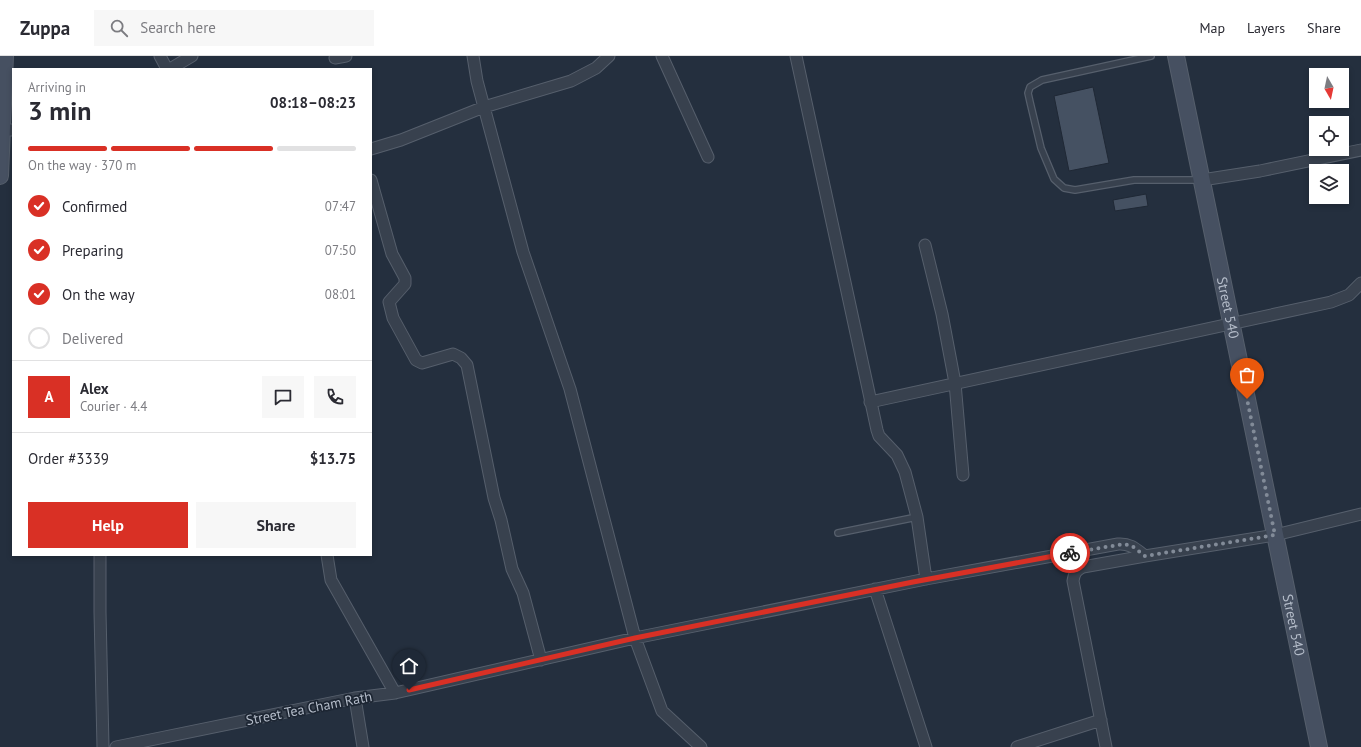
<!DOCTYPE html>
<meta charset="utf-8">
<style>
:root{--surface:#fff;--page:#f7f7f7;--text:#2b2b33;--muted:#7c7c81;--line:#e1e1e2;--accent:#d93025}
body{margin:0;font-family:"PT Sans",sans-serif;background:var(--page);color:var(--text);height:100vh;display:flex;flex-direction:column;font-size:15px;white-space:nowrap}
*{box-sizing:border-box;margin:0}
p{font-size:13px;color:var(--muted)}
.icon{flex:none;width:22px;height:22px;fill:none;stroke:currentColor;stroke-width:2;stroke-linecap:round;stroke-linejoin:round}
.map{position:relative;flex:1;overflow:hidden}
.drawer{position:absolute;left:12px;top:12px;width:360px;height:488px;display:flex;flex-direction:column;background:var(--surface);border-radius:0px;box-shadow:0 2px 6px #0003}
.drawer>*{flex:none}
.needle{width:26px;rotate:171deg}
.buttons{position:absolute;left:1309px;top:12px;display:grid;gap:8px}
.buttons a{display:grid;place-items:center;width:40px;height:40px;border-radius:0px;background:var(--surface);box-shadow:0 2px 6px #0003;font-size:20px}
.pin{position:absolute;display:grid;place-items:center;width:34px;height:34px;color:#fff;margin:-41px -17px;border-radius:50% 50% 50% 0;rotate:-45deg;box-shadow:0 0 4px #0007}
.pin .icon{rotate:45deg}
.courier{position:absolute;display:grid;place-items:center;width:40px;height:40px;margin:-20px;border:3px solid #d93025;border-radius:50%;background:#fff;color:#222;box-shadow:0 1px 5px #0007}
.summary em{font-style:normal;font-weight:600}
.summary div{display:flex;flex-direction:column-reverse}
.summary{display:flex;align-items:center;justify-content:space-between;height:68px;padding:0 16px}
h1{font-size:26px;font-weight:600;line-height:30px}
.bar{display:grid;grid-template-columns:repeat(4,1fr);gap:6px 4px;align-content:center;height:48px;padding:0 16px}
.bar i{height:5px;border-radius:3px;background:var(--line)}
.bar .selected{background:var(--accent)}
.bar p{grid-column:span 4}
.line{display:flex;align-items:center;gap:10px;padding:0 16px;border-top:1px solid var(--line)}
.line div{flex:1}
.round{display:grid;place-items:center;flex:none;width:42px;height:42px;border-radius:0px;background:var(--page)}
ol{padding:0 16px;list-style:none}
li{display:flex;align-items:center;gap:12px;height:44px}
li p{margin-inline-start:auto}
li .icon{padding:4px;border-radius:50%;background:var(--accent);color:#fff;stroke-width:4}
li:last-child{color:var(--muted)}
li i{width:22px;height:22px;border:2px solid var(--line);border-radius:50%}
.button{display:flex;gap:8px;margin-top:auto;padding:8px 16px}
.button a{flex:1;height:46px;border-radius:0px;background:var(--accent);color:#fff;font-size:16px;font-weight:600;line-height:46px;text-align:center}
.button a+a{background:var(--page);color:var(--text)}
header{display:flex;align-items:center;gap:24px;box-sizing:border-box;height:56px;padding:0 20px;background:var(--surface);border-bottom:1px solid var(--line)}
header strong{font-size:19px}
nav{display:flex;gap:22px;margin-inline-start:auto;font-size:14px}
.search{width:280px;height:36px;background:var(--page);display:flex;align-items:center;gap:10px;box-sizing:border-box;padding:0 14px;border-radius:0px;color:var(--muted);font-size:15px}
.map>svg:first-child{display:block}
.building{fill:#455162;stroke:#1f2835}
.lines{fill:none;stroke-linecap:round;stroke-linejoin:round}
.lane-casing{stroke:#565f6c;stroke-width:8}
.street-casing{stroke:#565f6c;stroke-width:13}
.secondary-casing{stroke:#565f6c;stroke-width:18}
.lane{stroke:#38414e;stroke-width:5.5}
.street{stroke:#38414e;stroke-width:11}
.secondary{stroke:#465061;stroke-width:16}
.done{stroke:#828b98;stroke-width:4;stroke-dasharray:0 7.2}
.route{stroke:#d93025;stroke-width:5}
.labels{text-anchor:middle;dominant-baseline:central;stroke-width:3.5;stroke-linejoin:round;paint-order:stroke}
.street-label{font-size:14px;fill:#b4bcc9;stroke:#1d2633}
</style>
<header>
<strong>Zuppa</strong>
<div class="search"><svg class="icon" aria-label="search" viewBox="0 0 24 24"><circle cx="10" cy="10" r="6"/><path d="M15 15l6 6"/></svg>Search here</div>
<nav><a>Map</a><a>Layers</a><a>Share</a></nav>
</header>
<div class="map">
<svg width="1361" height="691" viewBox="0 0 1361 691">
<rect width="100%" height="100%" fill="#242f3e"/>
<path class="building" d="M1093,31l16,76 -40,8 -15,-75z
M1146,138l2,12 -33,5 -2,-11z"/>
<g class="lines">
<defs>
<path id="lane" d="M1151,0l-109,24 -12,7 -2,6 2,9 11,46 13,31 10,9 11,2 59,-10h66
M838,477l79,-16"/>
<path id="street" d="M160,0l7,13
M473,0l4,25 46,171 47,137 65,249 27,73 39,36
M662,0l46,101
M796,0l81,374 2,6 18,19 8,17 12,45 9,62
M335,2l11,-2
M170,13l22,-13
M2,74h11
M371,93l30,-9 83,-33 87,-26 25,-13 13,-12
M371,124l21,74 13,24v6l-16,18 4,16 23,42 6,3 31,-9 8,4 6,7 27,133 7,22 11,49 11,24 18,67
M1202,124l58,-9 101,-21
M925,189l17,69 13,69 8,92
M870,346l461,-100 18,-7 12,-12
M100,499v57l3,135
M327,499l4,25 64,113
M875,533l51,158
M355,642l8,49
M116,691l239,-49 40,-5 240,-55 291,-59 192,-35c12,-1 18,5 27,12l130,-21 86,-21
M1017,691l84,-27
M1106,691l-33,-166c1,-7 3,-11 10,-14l62,-11"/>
<g id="secondary">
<path id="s1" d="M1176,0l143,691"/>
<path d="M0,120l5,-120"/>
</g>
</defs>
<use href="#lane" class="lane-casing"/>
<use href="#street" class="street-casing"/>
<use href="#secondary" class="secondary-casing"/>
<use href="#lane" class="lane"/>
<use href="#street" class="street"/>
<use href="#secondary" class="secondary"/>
</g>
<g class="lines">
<path class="done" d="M1070,497l54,-9 8,2 13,10 130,-21 -28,-136"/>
<path class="route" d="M409,634l226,-52 278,-56 157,-29"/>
</g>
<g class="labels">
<g class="street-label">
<text stroke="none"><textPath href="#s1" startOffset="257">Street 540</textPath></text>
<text stroke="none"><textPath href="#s1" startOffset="581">Street 540</textPath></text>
<text transform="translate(309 652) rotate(-11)">Street Tea Cham Rath</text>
</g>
</g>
</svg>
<div class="buttons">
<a><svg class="needle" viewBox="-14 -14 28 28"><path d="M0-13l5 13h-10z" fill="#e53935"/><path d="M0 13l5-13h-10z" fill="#7c7c81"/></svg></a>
<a><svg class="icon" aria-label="locate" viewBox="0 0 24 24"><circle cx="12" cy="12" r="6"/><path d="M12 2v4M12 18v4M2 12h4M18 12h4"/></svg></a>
<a><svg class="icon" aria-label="layers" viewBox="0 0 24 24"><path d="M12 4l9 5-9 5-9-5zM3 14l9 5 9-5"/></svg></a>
</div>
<div class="pin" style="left:1247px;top:343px;background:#ea580c"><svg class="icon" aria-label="bag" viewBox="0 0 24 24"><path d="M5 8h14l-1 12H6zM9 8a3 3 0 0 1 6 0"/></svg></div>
<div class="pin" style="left:409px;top:634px;background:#1f2937"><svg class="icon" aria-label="home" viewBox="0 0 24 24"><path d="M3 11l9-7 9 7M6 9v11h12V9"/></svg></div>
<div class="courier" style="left:1070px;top:497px"><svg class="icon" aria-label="bike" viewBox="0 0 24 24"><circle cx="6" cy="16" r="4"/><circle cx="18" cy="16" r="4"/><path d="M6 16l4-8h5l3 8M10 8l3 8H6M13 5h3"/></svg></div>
<section class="drawer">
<div class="summary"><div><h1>3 min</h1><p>Arriving in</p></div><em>08:18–08:23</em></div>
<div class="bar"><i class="selected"></i><i class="selected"></i><i class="selected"></i><i></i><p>On the way · 370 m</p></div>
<ol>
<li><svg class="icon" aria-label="check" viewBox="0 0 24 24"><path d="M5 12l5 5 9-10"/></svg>Confirmed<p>07:47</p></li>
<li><svg class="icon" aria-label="check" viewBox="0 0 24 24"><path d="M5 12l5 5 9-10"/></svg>Preparing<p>07:50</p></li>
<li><svg class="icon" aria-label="check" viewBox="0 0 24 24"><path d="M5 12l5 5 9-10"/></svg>On the way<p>08:01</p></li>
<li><i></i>Delivered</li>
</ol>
<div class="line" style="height:72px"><b class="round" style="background:var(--accent);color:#fff">A</b><div><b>Alex</b><p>Courier · 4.4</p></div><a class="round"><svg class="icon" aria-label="chat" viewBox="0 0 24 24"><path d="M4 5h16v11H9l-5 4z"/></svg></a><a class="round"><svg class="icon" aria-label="phone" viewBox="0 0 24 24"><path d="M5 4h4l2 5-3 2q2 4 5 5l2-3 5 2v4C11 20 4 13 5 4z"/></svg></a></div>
<div class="line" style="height:52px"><div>Order #3339</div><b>$13.75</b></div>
<div class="button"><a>Help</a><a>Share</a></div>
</section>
</div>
